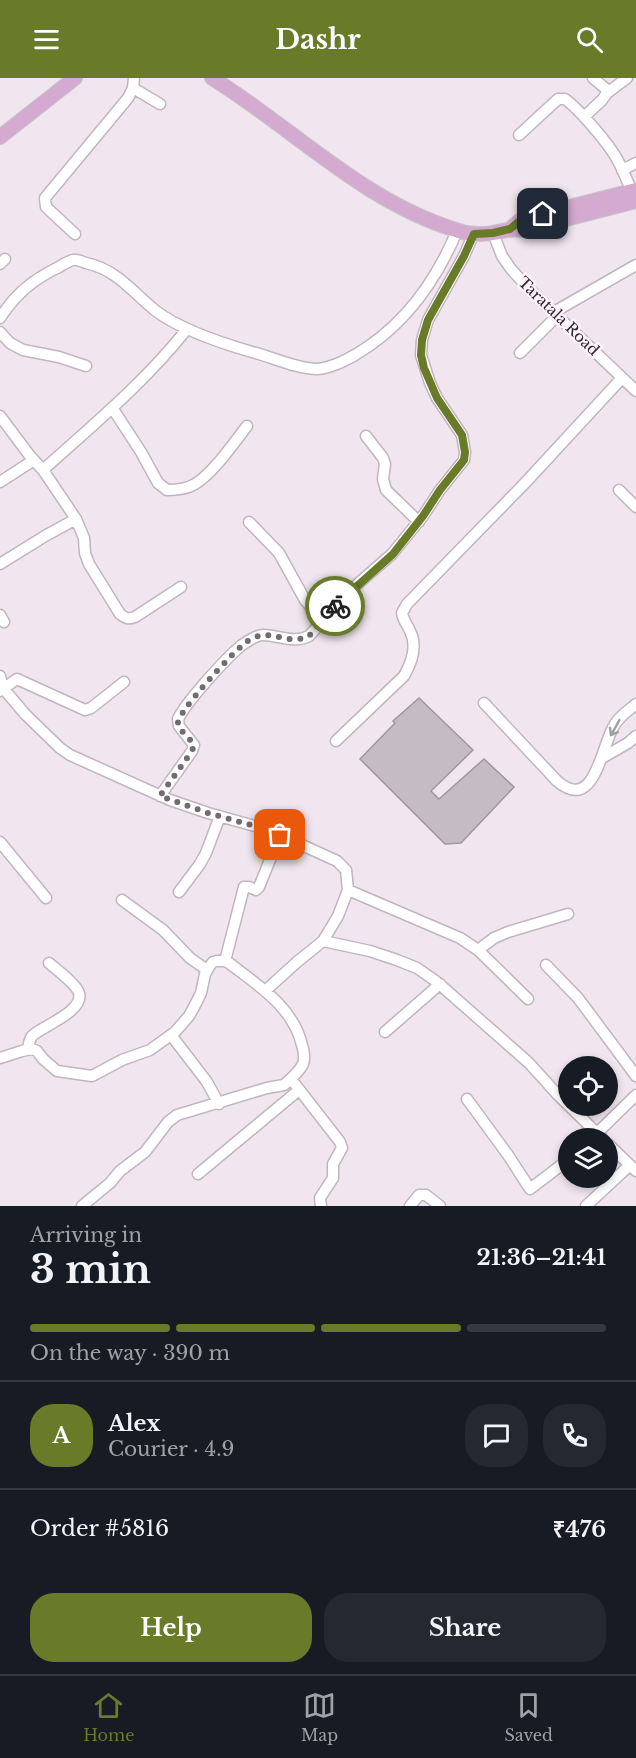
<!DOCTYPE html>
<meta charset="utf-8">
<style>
:root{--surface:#171b24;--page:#242831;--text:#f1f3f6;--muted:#9ea1a6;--line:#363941;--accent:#697a29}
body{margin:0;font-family:"Libre Baskerville",serif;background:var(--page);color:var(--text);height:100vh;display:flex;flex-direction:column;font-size:22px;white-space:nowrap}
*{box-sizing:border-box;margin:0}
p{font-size:20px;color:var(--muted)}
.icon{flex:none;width:33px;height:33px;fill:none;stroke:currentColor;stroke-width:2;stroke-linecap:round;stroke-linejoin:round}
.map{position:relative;height:1128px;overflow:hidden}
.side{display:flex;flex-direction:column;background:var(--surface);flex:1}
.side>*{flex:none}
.tools{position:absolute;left:558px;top:978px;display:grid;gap:12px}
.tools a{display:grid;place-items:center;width:60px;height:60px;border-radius:50%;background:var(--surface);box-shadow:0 3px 9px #0003;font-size:30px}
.pin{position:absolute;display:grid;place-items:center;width:51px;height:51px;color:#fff;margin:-26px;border-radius:12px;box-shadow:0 3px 9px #0006}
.courier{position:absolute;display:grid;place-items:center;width:60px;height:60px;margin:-30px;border:4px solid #697a29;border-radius:50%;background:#fff;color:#222;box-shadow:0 2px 8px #0007}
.summary em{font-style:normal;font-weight:700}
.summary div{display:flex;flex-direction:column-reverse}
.summary{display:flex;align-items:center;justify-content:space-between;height:102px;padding:0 30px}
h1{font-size:39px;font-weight:700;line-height:45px}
.bar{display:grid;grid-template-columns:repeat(4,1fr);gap:9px 6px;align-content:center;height:72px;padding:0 30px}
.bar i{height:8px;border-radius:4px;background:var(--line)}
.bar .on{background:var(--accent)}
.bar p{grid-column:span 4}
.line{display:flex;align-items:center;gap:15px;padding:0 30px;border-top:2px solid var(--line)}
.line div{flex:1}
.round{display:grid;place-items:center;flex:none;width:63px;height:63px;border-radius:24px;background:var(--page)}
.cta{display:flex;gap:12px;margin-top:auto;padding:12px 30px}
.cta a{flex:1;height:69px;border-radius:24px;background:var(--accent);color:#fff;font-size:24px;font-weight:700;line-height:69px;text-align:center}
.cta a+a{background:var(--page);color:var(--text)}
header{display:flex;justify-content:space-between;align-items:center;height:78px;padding:0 30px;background:var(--accent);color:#fff;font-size:27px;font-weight:700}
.tabs{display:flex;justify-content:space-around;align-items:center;height:84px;border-top:2px solid var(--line);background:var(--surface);font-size:16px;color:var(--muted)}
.tabs a{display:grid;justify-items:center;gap:3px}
.tabs .on{color:var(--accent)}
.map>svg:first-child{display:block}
.building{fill:#c5bbc3;stroke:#a0969f;stroke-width:1.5}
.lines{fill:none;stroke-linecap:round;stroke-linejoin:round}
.minor-casing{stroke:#c0b6be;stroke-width:13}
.major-casing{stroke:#c8c7c8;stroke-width:16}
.minor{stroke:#fff;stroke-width:10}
.major{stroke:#d4aad0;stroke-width:14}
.oneway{stroke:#a09fa0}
.done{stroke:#726b70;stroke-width:6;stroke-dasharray:0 10.8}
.route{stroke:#697a29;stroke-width:8}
.labels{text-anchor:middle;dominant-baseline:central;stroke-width:5;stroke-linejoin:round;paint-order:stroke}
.street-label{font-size:15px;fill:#2d292c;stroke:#fef3fc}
</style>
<header><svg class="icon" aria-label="menu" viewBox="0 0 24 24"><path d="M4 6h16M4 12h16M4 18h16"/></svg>Dashr<svg class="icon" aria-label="search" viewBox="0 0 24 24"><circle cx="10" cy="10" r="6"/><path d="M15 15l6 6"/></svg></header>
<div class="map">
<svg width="636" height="1128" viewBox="0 0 636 1128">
<rect width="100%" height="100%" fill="#f1e6ef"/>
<path class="building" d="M419,620l54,52 -42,41 8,8 45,-40 30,28 -53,56 -16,1 -85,-85 35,-36 -2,-2z"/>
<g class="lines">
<defs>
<path id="minor" d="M133,10l27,16
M607,15l20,-15
M584,39l18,-17 5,-7 -1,-4 -13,-11
M519,57l39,-36h7c14,10 45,46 53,62 5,9 9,20 14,30
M622,92l14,-7
M493,155l9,23 9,13 19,21 106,101
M75,156l-29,-27 -1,-9 83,-100 5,-10 1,-10
M0,186l5,-5
M554,234l82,-47
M0,240c15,-23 32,-38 57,-50 4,-2 11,-7 16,-8 4,-1 10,2 13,3 32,7 46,29 70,48 25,19 65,32 96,41 20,5 45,17 65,17 14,-1 27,-8 38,-14 48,-28 81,-74 102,-124
M0,254l10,11 13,7 36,7 27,9
M520,275l37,-37
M113,331l28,43 17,31 9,7c9,0 20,-1 28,-6 18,-11 39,-41 52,-58
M0,338l30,40 13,14 33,49 8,19 1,15 4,11 31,50c6,5 9,5 15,3l46,-30
M366,358l17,22 2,6 -2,15 3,11 33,32
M43,392c50,-45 102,-88 144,-141
M0,404l34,-22
M619,412l17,17
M249,444l30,31 26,47 17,20
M0,486l45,-28 31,-17
M0,537l4,7
M0,598l3,12 22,26 35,34 10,7 100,45 38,13 61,17 68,31 9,9 2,20 -10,26 -15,25 -26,21 -32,29
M0,613l17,-12 68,31 6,-2 33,-26
M484,625l73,78c39,33 44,-37 58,-57 5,-8 14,-14 21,-20
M336,663l68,-65c8,-14 14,-30 6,-45 -3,-7 -7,-11 -8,-18l5,-9 119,-122 96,-104
M602,680l26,-15 8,-7
M160,718l32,-45 2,-6 -15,-19 -1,-7c8,-17 49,-62 64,-74 6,-4 14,-10 21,-10 15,0 31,9 46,1l43,-47 40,-35 31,-38 17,-26 24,-30 1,-8 -3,-17 -25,-37 -7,-15 -9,-28 1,-15 6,-20 36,-64 10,-23
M0,764l46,56
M348,812l112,48 18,12 50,49
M179,814l21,-28 6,-11 14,-37
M122,822l41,30 27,28 17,12
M323,863l47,10 27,9 20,8 20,14 92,81 28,31 45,44
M478,872l16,-12 14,-6 60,-18
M225,883l19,-74h5l7,3 3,-3 21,-52
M546,887l32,33 58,78
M385,954l55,-48
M171,957l36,47 12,22
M28,971c1,-5 1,-9 4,-13 10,-10 52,-24 47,-43 -3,-9 -22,-23 -30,-30
M0,980l22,-7 10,-2 5,2 6,8 14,12 35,5 30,-16 28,-10 25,-18 14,-16 5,-9 7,-14 4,-19 4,-7 4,-5 4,-1h8l4,2c30,23 64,44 73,82 2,6 3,13 1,19 -4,8 -12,15 -19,21l-17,3 -90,27 -9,7 -23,30 -25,19 -10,12 -28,23
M291,1001l49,63 2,6 -9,16v14l-13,20 1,8
M467,1021l41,56 22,34 38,-29
M592,1060l44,-43
M608,1066l28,27
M198,1096l101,-84
M410,1128l9,-11h7l14,11
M586,1128l44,-41"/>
<path id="major" d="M212,0c81,50 150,123 244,152 10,4 25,5 36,3 13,-2 17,-5 31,-3l113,-29
M0,59l75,-59
M510,151l12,-10 114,-29"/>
</defs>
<use href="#minor" class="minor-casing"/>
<use href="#major" class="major-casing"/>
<use href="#minor" class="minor"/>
<use href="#major" class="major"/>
</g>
<defs><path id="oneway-shaft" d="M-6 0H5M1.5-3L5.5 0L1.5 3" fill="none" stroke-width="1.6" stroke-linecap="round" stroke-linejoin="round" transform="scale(1.5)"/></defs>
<use class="oneway" href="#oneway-shaft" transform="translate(615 650) rotate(119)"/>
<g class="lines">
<path class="done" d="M280,757l-11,-5 -61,-17 -48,-17 32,-45 2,-6c-4,-7 -15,-14 -16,-22 -1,-10 54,-70 65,-78 4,-4 10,-8 16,-9 15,-4 32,9 50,0l26,-30"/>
<path class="route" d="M335,528l58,-52 30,-38 17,-26 24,-30 1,-8 -3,-17 -25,-37 -13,-30 -3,-13 1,-15 6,-20 36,-64 10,-22 19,-1 17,-4 12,-10 21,-5"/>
</g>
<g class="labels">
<g class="street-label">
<text transform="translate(559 238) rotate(44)">Taratala Road</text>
</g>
</g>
</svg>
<div class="tools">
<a><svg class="icon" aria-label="locate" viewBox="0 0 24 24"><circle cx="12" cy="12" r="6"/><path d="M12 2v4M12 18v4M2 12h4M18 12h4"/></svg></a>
<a><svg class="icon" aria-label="layers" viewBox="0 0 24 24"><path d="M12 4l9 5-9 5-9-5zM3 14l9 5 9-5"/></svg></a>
</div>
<div class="pin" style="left:280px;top:757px;background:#ea580c"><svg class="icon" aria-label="bag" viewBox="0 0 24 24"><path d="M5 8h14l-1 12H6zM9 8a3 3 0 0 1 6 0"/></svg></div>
<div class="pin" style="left:543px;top:136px;background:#1f2937"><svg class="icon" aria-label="home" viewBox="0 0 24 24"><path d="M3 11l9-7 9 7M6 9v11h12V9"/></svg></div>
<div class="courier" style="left:335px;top:528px"><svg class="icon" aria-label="bike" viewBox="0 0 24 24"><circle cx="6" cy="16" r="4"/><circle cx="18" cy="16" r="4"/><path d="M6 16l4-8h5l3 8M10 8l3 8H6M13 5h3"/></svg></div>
</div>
<section class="side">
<div class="summary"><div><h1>3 min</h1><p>Arriving in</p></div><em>21:36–21:41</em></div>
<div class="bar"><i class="on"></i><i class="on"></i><i class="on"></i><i></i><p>On the way · 390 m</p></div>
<div class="line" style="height:108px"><b class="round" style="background:var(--accent);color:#fff">A</b><div><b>Alex</b><p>Courier · 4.9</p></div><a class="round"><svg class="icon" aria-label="chat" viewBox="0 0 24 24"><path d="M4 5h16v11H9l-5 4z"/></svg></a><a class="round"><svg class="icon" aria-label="phone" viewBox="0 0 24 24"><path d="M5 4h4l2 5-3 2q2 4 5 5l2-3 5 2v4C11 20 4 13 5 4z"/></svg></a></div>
<div class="line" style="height:78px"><div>Order #5816</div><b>₹476</b></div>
<div class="cta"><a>Help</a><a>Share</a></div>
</section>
<nav class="tabs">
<a class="on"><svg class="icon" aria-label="home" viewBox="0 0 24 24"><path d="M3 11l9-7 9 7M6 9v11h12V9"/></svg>Home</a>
<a><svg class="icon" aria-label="map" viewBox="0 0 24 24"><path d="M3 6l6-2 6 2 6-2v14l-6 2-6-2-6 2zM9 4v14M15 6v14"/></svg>Map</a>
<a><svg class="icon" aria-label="saved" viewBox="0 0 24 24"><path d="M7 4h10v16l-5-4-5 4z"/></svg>Saved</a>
</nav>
